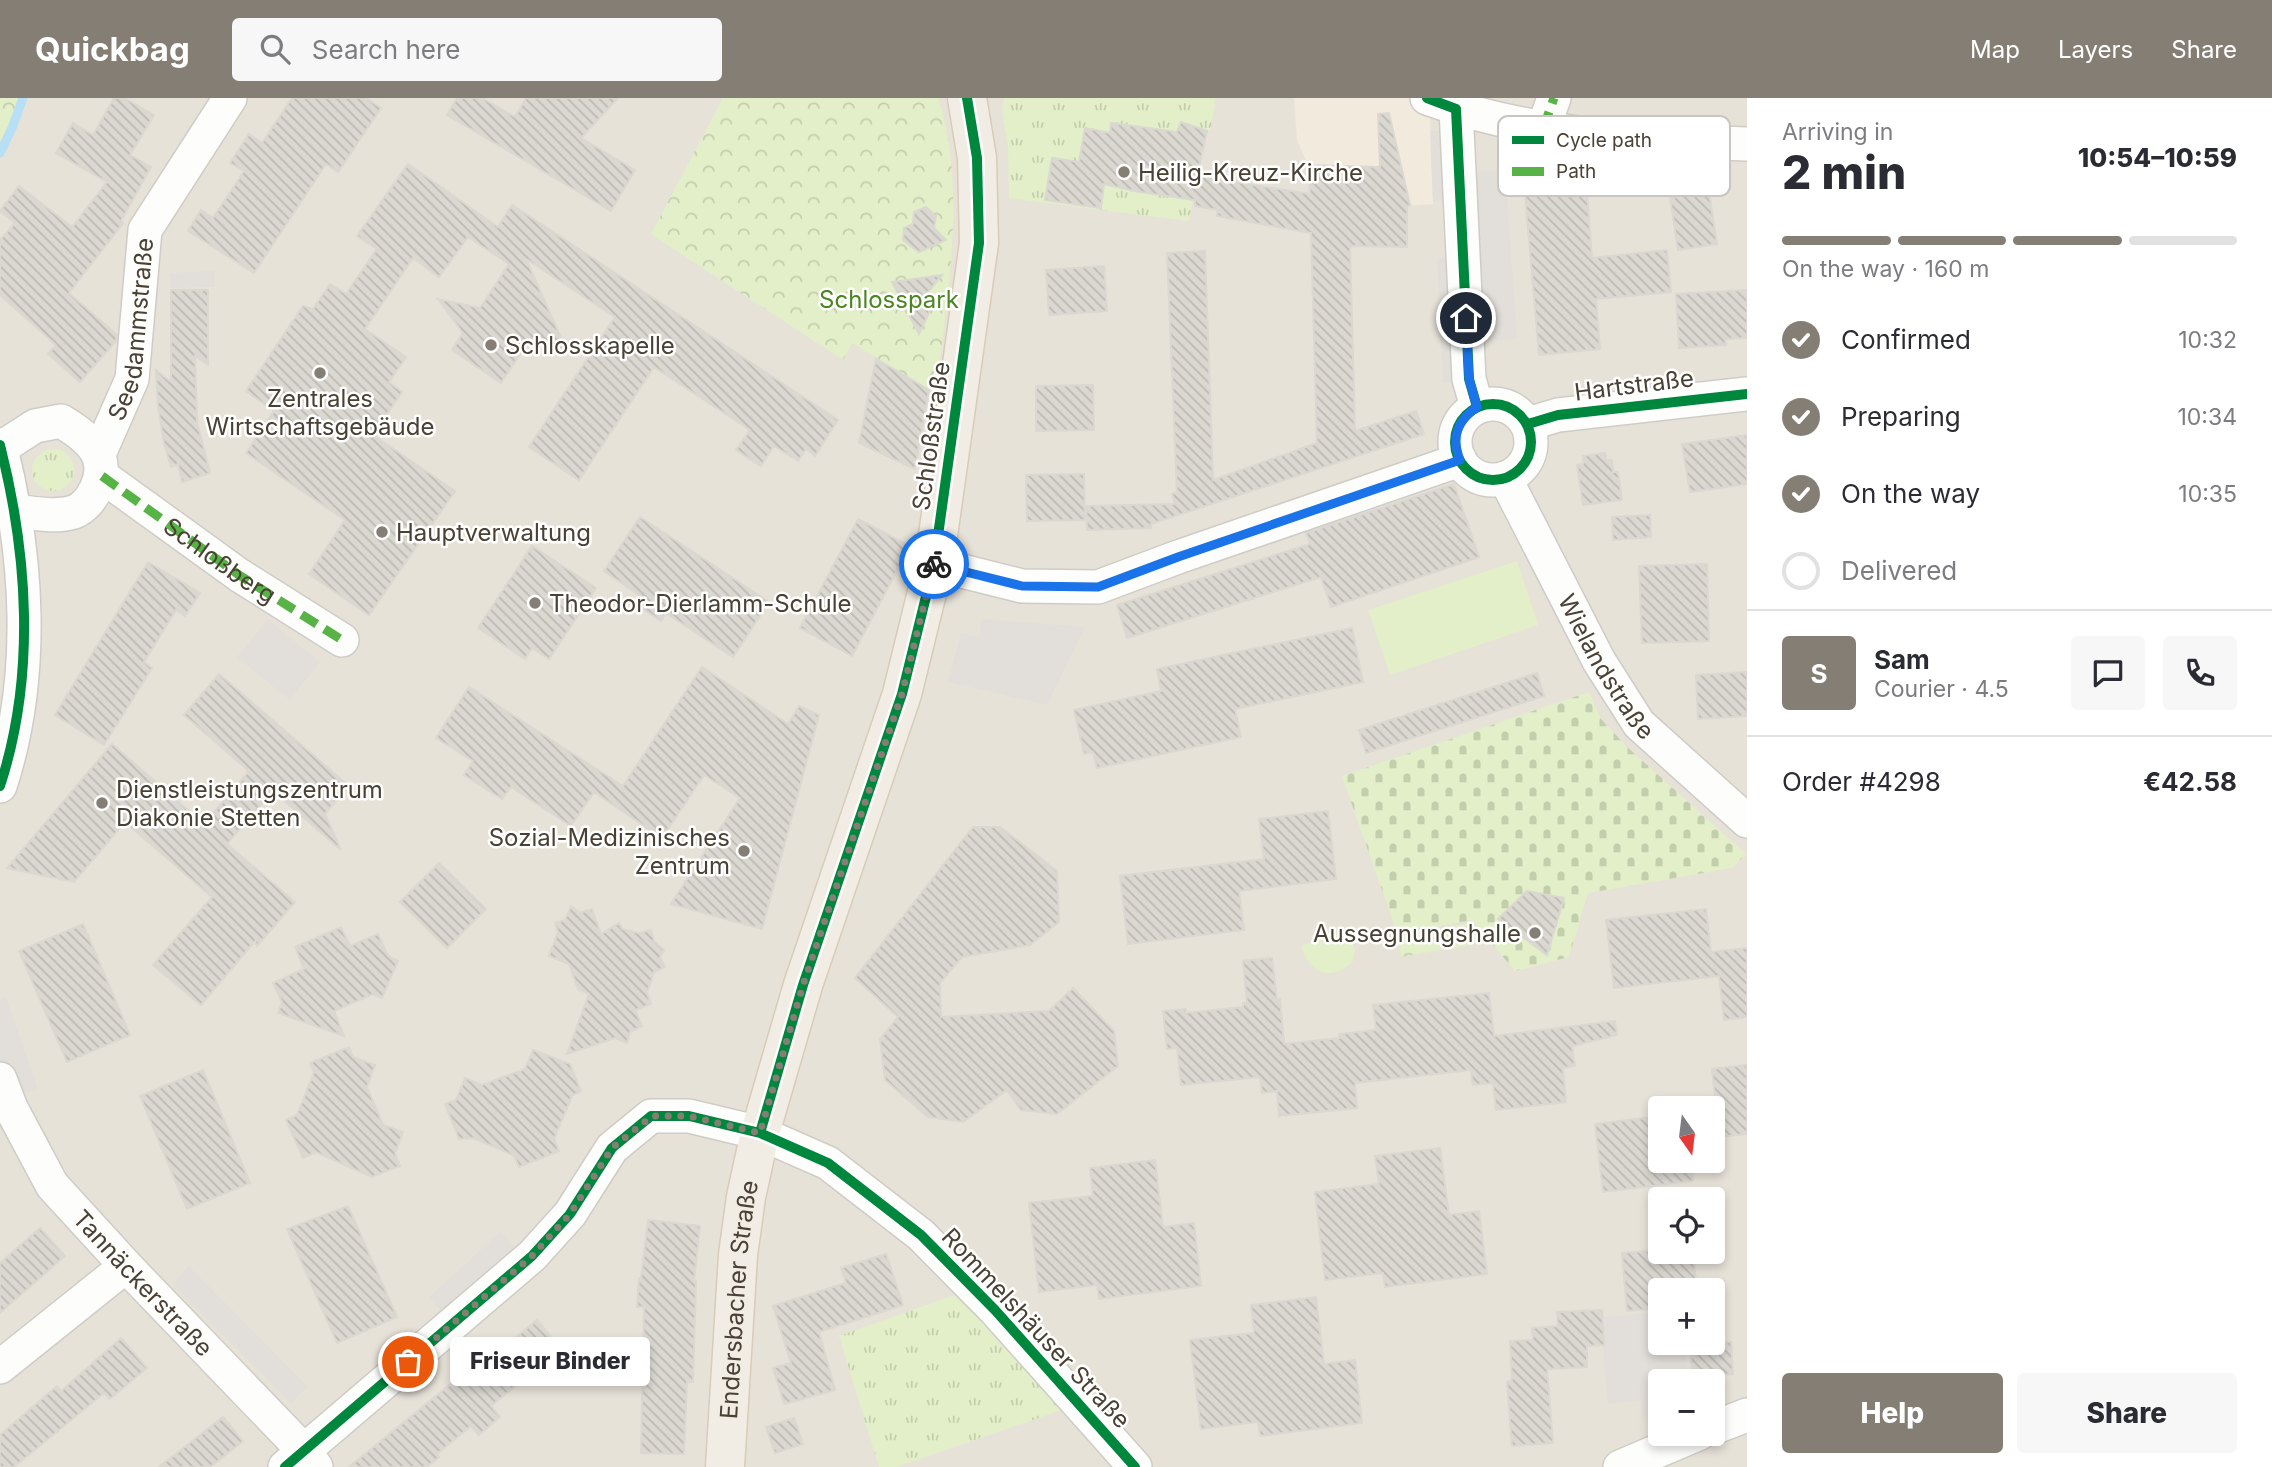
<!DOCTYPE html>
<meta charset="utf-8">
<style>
:root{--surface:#fff;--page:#f7f7f7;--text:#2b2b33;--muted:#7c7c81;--line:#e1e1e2;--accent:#857e75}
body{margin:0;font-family:Inter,sans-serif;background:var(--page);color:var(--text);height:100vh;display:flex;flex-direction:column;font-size:26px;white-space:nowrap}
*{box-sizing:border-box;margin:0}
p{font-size:23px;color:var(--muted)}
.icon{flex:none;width:38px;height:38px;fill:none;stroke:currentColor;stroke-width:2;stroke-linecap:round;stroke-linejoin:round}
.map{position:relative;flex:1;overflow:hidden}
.panel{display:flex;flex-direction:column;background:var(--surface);width:525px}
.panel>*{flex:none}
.needle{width:46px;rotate:166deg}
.tools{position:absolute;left:1648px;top:998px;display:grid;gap:14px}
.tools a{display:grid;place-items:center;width:77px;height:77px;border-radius:7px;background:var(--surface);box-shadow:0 4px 10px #0003;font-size:35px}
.pin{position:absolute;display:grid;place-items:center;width:60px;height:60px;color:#fff;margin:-30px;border:4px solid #fff;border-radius:50%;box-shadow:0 2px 7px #0007}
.courier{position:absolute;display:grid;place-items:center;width:70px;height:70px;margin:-35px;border:5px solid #1a73e8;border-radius:50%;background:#fff;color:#222;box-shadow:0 2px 9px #0007}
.bubble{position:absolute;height:49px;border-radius:7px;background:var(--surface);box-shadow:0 4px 10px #0003;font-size:23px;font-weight:800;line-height:49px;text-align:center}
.headline em{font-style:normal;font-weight:800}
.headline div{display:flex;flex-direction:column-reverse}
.headline{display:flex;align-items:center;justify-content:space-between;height:119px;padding:0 35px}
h1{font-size:46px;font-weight:800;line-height:52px}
.bar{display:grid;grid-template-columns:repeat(4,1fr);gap:10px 7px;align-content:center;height:84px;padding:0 35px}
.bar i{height:9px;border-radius:5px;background:var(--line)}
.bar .selected{background:var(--accent)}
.bar p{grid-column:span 4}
.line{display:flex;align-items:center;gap:18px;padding:0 35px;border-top:2px solid var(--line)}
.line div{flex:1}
.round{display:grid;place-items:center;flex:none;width:74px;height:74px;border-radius:7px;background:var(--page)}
ol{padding:0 35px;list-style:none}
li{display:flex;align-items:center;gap:21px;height:77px}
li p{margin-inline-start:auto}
li .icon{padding:7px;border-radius:50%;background:var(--accent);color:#fff;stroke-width:4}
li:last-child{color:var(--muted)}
li i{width:38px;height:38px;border:4px solid var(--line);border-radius:50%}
.button{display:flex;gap:14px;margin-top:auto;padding:14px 35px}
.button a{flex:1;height:80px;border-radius:7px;background:var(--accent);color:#fff;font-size:28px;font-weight:800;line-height:80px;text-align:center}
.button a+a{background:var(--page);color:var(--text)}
header{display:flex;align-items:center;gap:42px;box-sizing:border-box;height:98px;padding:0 35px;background:var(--accent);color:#fff}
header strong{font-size:33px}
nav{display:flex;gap:38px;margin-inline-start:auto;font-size:24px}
.search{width:490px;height:63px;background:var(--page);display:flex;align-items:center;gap:18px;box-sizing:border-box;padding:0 24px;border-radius:7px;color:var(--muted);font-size:26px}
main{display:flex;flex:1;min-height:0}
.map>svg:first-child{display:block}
.residential{fill:#e7e2d8;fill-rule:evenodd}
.education{fill:#f1eadd}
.grass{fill:url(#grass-tufts)}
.forest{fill:url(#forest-crowns)}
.cemetery{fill:url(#cemetery-stones)}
.garden{fill:#e2efc9}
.parking{fill:#e2dfda}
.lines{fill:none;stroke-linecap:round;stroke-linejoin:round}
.stream{stroke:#b7dff5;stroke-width:9}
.building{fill:url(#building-back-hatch);stroke:#dbd7d1;stroke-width:2}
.minor-casing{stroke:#cfccc7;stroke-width:36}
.major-casing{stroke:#d7ccb7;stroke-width:41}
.minor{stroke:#fdfdfc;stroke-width:33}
.major{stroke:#f2ede4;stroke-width:38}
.quiet{stroke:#57b346;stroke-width:9;stroke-dasharray:18 9;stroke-linecap:butt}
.cycleway-casing{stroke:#fff;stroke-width:15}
.cycleway{stroke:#00873e;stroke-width:10}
.done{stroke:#857e75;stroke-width:7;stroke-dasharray:0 12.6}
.route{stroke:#1a73e8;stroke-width:9}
.poi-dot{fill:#857e75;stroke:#fff;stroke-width:2.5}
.labels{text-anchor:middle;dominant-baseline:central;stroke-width:5;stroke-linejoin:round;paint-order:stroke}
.poi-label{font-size:24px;fill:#4a4135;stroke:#fff;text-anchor:start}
.park-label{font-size:24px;fill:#4b8421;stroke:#fff}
.street-label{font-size:24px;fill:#4a4135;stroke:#fff}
.key{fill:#fff;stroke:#c9c6c2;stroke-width:2}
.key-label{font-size:19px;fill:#4a4135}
</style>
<header>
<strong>Quickbag</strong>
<div class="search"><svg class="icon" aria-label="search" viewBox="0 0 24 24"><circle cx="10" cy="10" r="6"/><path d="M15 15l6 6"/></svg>Search here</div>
<nav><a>Map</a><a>Layers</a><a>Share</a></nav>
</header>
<main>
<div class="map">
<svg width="1747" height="1369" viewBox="0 0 1747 1369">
<defs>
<pattern id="grass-tufts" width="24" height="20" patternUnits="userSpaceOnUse" patternTransform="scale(1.75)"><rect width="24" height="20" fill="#e2efc9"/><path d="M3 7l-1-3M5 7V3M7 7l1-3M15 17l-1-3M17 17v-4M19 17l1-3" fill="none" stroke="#c3cead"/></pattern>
<pattern id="forest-crowns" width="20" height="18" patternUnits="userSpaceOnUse" patternTransform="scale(1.75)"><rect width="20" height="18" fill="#e2efc9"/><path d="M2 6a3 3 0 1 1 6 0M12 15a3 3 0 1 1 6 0" fill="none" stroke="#c3cead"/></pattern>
<pattern id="cemetery-stones" width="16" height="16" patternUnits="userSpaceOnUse" patternTransform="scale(1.75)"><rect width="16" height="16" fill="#e2efc9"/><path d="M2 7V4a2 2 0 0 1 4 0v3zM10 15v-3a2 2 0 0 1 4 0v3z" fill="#c3cead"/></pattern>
<pattern id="building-back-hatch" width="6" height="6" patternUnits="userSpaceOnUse" patternTransform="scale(1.75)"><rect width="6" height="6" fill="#dbd7d1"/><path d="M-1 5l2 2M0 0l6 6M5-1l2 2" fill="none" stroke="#bdbab4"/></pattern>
</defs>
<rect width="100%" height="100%" fill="#f2f0ec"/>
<path class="residential" d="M0,0h1747v1369h-1747zM1661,1010h52v52h-52zM1661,1101h52v52h-52zM1661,1192h52v52h-52zM1661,1283h52v52h-52z"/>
<path class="education" d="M1294,0h119l17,20 3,86 -53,4 -69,12 -3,-55 -11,-25z"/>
<path class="grass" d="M1004,0h212l-6,33 -29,-9 -4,10 -65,-9 -2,10 -25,-4 -6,33 -27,-4 -7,42 56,8 3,-25 13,1 1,4 15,3 2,-3 58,10 -4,23 -180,-23 -1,-52 -6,-35z
M32 372a21 21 0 1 1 42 0a21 21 0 1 1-42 0Z
M972,1191l107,115 -182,63h-18l-40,-131z"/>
<path class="forest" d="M0,0h25l-25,59z
M723,0h215c30,89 8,204 -2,295l-84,-50 -9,17 -192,-126z
M1471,825l16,19 -86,15 -3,-21z"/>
<path class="cemetery" d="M1589,594l12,27 26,28 119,107 -14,14 -144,25 -19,64 -54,14 -43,-51 -75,13 -55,-157z"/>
<path class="garden" d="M1517,463l21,64 -148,50 -22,-65z
M1346,832l9,19 -2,12c-23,22 -43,12 -52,-15z"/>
<path class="parking" d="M1430,33h11l4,69 -12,1z
M1505,71l12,170 -49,3 -9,-169z
M1446,160l3,53h-9l-3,-52z
M214,173l1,16 -44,1 -1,-15z
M1451,230l3,54 -11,1 -3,-54z
M268,521l52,43 -30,38 -53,-43z
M981,521l104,8 -38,78 -99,-23 13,-49 19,4z
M6,899l32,92 -31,9 -7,-19v-80z
M500,1134l14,14 -72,66 -13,-15z
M189,1168l119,121 -17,16 -119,-119z
M1661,1214v30h24l4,39h-28v34l-18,2 -2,-17 -33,4 -8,-87z"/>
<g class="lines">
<path class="stream" d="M0,55l12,-25 11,-30"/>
</g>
<path class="building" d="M114,0h10l30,17 -24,40 21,12 -30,54 2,2 -54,70 48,42 -1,6 -36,41 -32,-28 8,-9 -56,-50v-55l15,-17 -15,-12 19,-25 53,41 35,-45 -51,-29 17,-30 20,12z
M292,0h74l15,10 -43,64 -12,-8 -72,109 -66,-42 13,-21 12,8 31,-47 -14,-8 19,-29 13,9z
M457,0h25l33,19 11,-19h92l-37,40 54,32 -24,41 -164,-96z
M1389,15l21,92 -3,1v41l-57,-1 5,185 61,-20 8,23 -273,90v4l-64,2 -1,-24 89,-2 -3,-10 5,-2 -10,-239 38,-2 8,229 104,-37 -6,-210 -94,-17 1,-6 -23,-4v-6l-61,-9 -30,-7 -3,24 -56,-8 7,-42 27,4 6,-34 25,5 1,-10 66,9 4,-10 26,9 -10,45 113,18 -2,-29 72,2 -2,-53z
M408,66l90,63 14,-22 326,215 -23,36 -9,-7 -8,12 -24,-15 -13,20 -25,-16 14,-20 -96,-63 -75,113 -50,-33 86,-130 -89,-58 40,90 -36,-10 -29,44 -49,-33 11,-17 -25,-34 42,9 29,-44 -41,-27 -29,40 -26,-19 -48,71 41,28 -17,25 13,10 -29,43 82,56 -86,124 -60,-41 36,-54 -99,-67 28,-42 -28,-20 57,-85 10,3 17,-25 16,10 31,-45 -20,-13z
M1586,80l6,80 75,-8 4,42 -75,7 4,50 -61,6 -15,-172z
M1709,94l8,52 -39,6 -8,-52z
M926,109l10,9 -2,12 12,12 -27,12 -16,-12 1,-12 9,-4 1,-12z
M1104,168l3,45 -58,4 -3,-45z
M942,177l-15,18 7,9 -15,32 -27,-52z
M171,192h37v75l-13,-9 2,65 13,52 -28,9 -4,-18 -7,3 -7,-24 -6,-35 -2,-38 15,12z
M1747,192v48l-22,1 1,6 -47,3 -3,-54z
M876,261l53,31 -14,79 -56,-26z
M1093,287l1,45 -58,1v-45z
M1747,337v49l-57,8 -8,-48z
M1605,355l1,7h6l1,12h5l4,28 -39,5 -6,-40 6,-1v-8z
M1084,376l1,46 -58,1 -1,-46z
M1454,386l25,73 -148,50 -10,-30 -194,61 -10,-33 193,-61 -4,-11z
M1650,417l1,22 -38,3 -1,-23z
M640,419l129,85 -36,55 -67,-44 -5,8 -21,-14 5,-8 -41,-28z
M858,421l52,27 -58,110 -52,-28z
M532,448l64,42 -47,71 -17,-11 -7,11 -47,-31z
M148,464l52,31 -15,23 -9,-6 -32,52 8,6 -48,77 -49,-30z
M1707,466l2,77 -67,2 -3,-77z
M1352,530l11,54 -128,27 6,28 -144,31 -4,-16 -9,2 -10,-44 87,-19 -4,-22z
M702,569l86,57 11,-18 20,9 -57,214 -91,-25 69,-106 -36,-23 -42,63 -68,-46 -23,34 -60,-39 -9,12 -38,-24 9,-14 -37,-23 33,-51 154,99z
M1747,574v44l-49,3 -2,-44z
M1537,575l7,23 -178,57 -7,-23z
M219,576l130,112 -24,28 16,36 -68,-59 -46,53 68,58 -38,44 -2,-5 -54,64 -48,-40 59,-68 -87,-75 -51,60 -67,-14 105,-124 92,80 45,-53 -65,-56z
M1328,713l8,68 -97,12 5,39 -116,14 -8,-68 144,-17 -5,-40z
M973,729h27l57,44 2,51 -29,23 -68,12 -22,26 1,34 108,-6 24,-23 41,43 4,35 -61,48 -36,-4 -14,-20 -44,32 -35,-5 -43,-37 -5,-41 18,-22 -43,-39z
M439,765l47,46 -39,39 -47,-46z
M1527,793l37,7 -17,57 -49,-36z
M571,808l9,7 12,-4 9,25 18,-11 3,6 17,4 12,-3 3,11 10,9 -4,7 5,10 -11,5 -7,21 4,11 -16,6 7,16 -12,6 -3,11 -12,-5 -48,16 22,-60 -11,-5 -9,-25 -20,-8 9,-24 -3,-9 10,-3z
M1706,811l5,43 36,-4v69l-23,3 -5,-44 -105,12 -8,-68z
M83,826l47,111 -63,27 -48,-111z
M341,829l9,19 28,-12 10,22 10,5 -16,37 -9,-4 -39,17 10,25 -66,-23 4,-11 -9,-19 31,-14 -9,-22z
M1272,860l5,42 3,-1 4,45 56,-6 -1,-4 37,-4 -3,-25 116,-12 5,43 121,-15 2,14 -45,11 3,20 -12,2 3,34 -70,8 -3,-27 -20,2 -2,-15 -116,13 2,25 -78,8 -2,-25 -15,2 -2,-16 -79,8 -4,-37 -10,1 -4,-38 23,-2v4l57,-6v-4h4l-4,-42z
M349,949l4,10 22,8 -8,22 16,38 20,7 -8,21 5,13 -28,11 -56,-25 -13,6 -17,-38 11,-5 17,-43 -4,-9z
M533,952l37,14 11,27 -9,5 -18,43 5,12 -40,16 -5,-11 -10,-5 -31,-13 -14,1 -14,-35 11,-4 9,-22 17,7 43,-16z
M1747,967v69l-28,3 -7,-68z
M203,972l47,113 -63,26 -47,-113z
M1661,1018v44h30l2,21 -90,11 -8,-68z
M1440,1050l9,67 30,-4 8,63 -102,13 -2,-14 -58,7 -10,-88 64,-8 -4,-28z
M1155,1062l8,67 31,-4 7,63 -102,13 -2,-14 -58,7 -10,-89 64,-7 -3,-28z
M348,1108l49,111 -60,26 -50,-114z
M648,1122l52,6 -6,55h2l-3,101h-6l-3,72 -43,-1 3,-146h-7l2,-29h2z
M40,1130l25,28 -65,57v-50z
M1661,1152l9,1 1,12 23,-2 3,29h-36v18l-34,3 -5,-58z
M886,1156l17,51 -84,27 16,58 -51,14 -11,-36 18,-5 -18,-57 73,-23 -5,-15z
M1316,1199l8,67 31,-4 7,63 -102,13 -2,-14 -57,7 -11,-89 64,-7 -3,-28z
M1602,1212l2,35 -17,1v21l-40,2 6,74 -41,3 -5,-64 5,-2 -2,-39 23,-1 -1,-12 26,-2 -1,-14z
M537,1222l24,29 -70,57 9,11 -21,18 -8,-9 -34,28 2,3 -12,10h-78l115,-94 3,4z
M121,1240l26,30 -37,31 -6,-6 -90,74h-14v-32l57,-49 4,5z
M1690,1244h41l2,32 -41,3z
M223,1319l20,24 -33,26h-51z
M794,1320l9,26 -28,9 -9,-26z"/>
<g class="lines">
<defs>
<g id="minor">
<path d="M1427,0c103,38 212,42 320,46"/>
<path d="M1456,11l13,270 8,28"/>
<path d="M1543,31l11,-31"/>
<circle cx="1493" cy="344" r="38"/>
<path d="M1528,326l30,-9 189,-21"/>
<path d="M0,347c28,110 36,231 0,341"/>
<path d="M1,350l34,-22 26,-5c27,16 51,35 35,68 -4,9 -12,19 -22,23 -19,6 -40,1 -59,-1"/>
<path id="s1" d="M99,356l33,-75 13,-149 85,-132"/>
<path d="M102,378l137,99 103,65"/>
<path id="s2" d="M1505,380l94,183 40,63 108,97"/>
<path d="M934,466l88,22 76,1 80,-30 282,-97"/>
<path id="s3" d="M0,981l11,29 41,77 74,81 178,185 12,16"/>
<path d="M0,1269l126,-101"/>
<path d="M1713,1330l34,-13"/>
<path d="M285,1369l247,-211 38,-42 42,-66 39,-32h38l71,17 68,30 93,72 74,75 140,157"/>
<path d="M1620,1369l80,-34"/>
</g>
<g id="major">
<path id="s4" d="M725,1369l13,-212 8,-58 14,-64 43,-148 99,-291 32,-130 45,-321 -2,-85 -10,-60"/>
</g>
</defs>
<use href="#minor" class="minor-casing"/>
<use href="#major" class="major-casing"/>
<use href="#minor" class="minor"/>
<use href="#major" class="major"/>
<g class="quiet">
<path d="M1543,31l11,-31"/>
<path id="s5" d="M102,378l137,99 103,65"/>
</g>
<defs>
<path id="cycleway" d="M1427,0l29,11 13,270 8,28
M1455 344a38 38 0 1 1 76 0a38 38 0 1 1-76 0Z
M1528,326l30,-9 189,-21
M0,347c28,110 36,231 0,341
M760,1035l43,-148 99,-291 32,-130 45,-321 -2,-85 -10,-60
M285,1369l247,-211 38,-42 42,-66 39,-32h38l71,17 68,30 93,72 74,75 140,157"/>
</defs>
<use href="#cycleway" class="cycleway-casing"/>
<use href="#cycleway" class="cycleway"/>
</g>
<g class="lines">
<path class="done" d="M408,1264l124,-106 38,-42 42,-66 40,-32h37l71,17 43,-148 99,-291 32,-130"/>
<path class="route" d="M934,466l88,22 76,1 80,-30 282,-97c-9,-23 -3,-39 17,-53l-8,-28 -3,-61"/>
</g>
<g class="poi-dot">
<circle cx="1124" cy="74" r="7"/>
<circle cx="491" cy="247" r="7"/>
<circle cx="320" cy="275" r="7"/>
<circle cx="382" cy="434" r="7"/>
<circle cx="535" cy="505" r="7"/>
<circle cx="102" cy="705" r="7"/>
<circle cx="744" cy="753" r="7"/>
<circle cx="1535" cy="835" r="7"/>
</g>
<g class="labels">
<g class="poi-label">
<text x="1138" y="74">Heilig-Kreuz-Kirche</text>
<text x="505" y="247">Schlosskapelle</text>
<text x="320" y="300" text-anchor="middle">Zentrales<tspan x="320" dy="28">Wirtschaftsgebäude</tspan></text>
<text x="396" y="434">Hauptverwaltung</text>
<text x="549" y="505">Theodor-Dierlamm-Schule</text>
<text x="116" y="691">Dienstleistungszentrum<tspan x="116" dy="28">Diakonie Stetten</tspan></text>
<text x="730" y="739" text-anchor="end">Sozial-Medizinisches<tspan x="730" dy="28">Zentrum</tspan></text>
<text x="1521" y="835" text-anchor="end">Aussegnungshalle</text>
</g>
<g class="park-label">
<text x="889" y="201">Schlosspark</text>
</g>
<g class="street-label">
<text stroke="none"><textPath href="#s1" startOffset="131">Seedammstraße</textPath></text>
<text transform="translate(1634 287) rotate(-7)">Hartstraße</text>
<text transform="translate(931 338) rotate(-82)">Schloßstraße</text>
<text stroke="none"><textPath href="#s5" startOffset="145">Schloßberg</textPath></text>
<text stroke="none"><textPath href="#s2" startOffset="214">Wielandstraße</textPath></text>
<text stroke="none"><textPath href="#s3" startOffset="252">Tannäckerstraße</textPath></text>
<text stroke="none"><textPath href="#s4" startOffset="168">Endersbacher Straße</textPath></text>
<text transform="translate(1036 1230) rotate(47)">Rommelshäuser Straße</text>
</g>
</g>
<rect x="1498" y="18" width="232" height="80" rx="10" class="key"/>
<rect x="1512" y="38" width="32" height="8" fill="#00873e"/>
<rect x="1512" y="69" width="32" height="9" fill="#57b346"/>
<g class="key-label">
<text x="1556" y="49">Cycle path</text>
<text x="1556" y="80">Path</text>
</g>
</svg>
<div class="tools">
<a><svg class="needle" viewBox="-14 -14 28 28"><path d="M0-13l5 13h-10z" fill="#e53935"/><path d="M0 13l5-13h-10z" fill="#7c7c81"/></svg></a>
<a><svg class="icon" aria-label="locate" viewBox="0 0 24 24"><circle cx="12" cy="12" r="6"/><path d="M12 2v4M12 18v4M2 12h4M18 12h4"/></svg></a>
<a>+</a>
<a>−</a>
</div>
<div class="pin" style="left:408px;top:1264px;background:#ea580c"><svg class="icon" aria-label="bag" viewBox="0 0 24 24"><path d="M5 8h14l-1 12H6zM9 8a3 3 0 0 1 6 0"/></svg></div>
<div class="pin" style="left:1466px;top:220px;background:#1f2937"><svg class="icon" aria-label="home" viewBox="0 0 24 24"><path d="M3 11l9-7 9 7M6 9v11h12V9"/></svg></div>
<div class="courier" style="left:934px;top:466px"><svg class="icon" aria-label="bike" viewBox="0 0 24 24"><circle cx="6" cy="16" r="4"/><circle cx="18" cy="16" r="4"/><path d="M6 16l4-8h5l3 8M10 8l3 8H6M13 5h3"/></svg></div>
<div class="bubble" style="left:450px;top:1239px;width:200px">Friseur Binder</div>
</div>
<section class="panel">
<div class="headline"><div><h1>2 min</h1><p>Arriving in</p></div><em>10:54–10:59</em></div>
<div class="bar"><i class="selected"></i><i class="selected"></i><i class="selected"></i><i></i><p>On the way · 160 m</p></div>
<ol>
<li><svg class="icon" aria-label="check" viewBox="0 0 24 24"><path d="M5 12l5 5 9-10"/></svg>Confirmed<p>10:32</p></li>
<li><svg class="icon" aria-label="check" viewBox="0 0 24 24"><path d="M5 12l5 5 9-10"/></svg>Preparing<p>10:34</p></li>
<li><svg class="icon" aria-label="check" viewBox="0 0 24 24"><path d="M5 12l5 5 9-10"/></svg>On the way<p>10:35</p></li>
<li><i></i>Delivered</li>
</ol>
<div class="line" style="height:126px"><b class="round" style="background:var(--accent);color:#fff">S</b><div><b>Sam</b><p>Courier · 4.5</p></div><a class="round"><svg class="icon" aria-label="chat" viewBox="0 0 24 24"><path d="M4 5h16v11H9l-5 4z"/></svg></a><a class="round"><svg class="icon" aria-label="phone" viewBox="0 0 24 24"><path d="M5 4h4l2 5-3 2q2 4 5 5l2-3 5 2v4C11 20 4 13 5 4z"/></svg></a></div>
<div class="line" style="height:91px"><div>Order #4298</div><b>€42.58</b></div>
<div class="button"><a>Help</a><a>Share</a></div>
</section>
</main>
